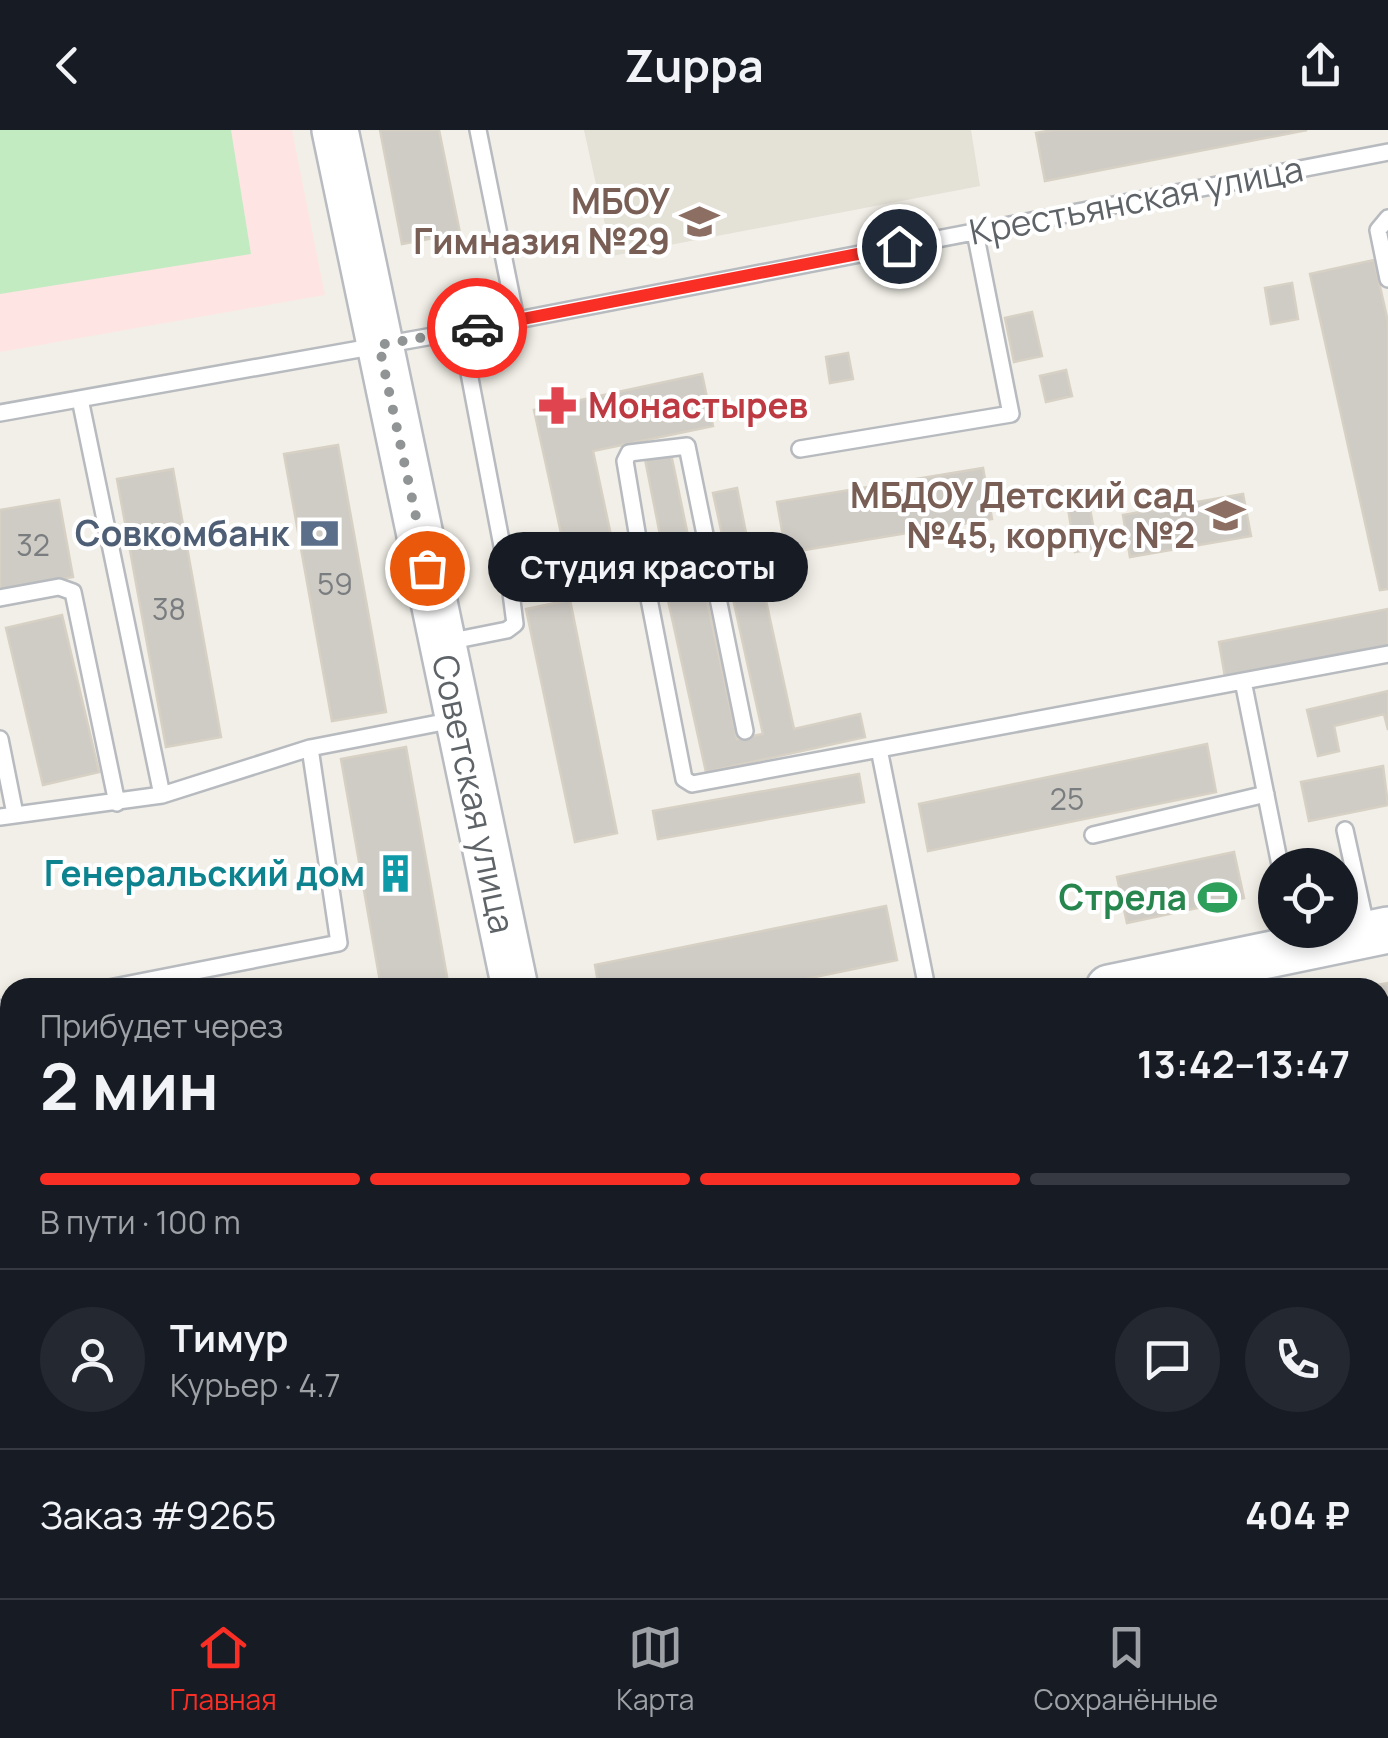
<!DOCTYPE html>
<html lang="ru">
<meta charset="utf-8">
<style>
:root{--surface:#171b24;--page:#242831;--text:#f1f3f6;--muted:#9ea1a6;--line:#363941;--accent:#f92e25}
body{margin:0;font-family:Manrope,sans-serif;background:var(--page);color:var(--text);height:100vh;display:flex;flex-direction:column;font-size:38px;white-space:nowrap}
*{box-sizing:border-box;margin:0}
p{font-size:32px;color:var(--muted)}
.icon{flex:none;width:55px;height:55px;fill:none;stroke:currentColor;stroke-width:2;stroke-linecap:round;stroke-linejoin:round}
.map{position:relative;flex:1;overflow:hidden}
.side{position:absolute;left:0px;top:848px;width:1390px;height:622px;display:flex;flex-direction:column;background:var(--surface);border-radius:30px 30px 0 0;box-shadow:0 5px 15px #0003}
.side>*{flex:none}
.fabs{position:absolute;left:1258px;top:718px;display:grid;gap:20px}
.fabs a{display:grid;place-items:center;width:100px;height:100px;border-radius:50%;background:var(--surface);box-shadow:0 5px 15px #0003;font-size:50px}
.pin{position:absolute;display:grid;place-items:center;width:85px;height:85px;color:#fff;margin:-42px;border:5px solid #fff;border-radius:50%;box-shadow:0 2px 10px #0007}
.courier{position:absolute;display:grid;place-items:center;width:100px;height:100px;margin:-50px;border:8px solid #f92e25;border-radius:50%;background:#fff;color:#222;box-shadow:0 2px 12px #0007}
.bubble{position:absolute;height:70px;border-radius:35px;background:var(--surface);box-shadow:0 5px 15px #0003;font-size:32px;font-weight:700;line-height:70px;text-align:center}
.summary em{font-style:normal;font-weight:700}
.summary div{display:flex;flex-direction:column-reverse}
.summary{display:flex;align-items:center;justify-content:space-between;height:170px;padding:0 40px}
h1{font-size:65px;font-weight:700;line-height:75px}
.bar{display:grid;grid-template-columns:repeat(4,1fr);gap:15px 10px;align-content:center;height:120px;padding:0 40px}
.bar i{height:12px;border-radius:8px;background:var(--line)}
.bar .active{background:var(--accent)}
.bar p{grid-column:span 4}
.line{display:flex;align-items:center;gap:25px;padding:0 40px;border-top:2px solid var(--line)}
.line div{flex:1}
.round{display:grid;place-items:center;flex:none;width:105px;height:105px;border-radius:52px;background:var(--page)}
header{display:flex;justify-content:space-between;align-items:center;height:130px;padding:0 40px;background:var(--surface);font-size:45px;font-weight:700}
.dock{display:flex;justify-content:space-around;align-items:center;height:140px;border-top:2px solid var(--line);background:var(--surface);font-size:28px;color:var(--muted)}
.dock a{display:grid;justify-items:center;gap:5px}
.dock .active{color:var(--accent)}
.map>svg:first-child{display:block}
.education{fill:#e4e1d7}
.medical{fill:#fee5e3}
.green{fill:#c3ebc1}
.building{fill:#cfcbc5;stroke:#d7d0c4;stroke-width:2.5}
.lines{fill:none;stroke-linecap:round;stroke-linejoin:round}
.service-casing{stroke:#b7babe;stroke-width:20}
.secondary-casing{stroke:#b8bcc1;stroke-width:50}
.service{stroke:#fff;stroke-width:15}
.secondary{stroke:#fff;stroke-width:45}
.done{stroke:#919494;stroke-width:10;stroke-dasharray:0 18}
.route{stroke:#f92e25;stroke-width:12}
.labels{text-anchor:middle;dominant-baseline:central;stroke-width:8;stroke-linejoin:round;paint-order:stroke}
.number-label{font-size:30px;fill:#7a7d7f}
.street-label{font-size:35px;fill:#5e6368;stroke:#fff}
.education-label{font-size:35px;font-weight:bold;fill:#785e54;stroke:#fff;text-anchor:end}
.health-label{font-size:35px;font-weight:bold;fill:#be3a42;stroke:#fff;text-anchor:start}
.service-label{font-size:35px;font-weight:bold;fill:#4e5e75;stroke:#fff;text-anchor:end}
.culture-label{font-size:35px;font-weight:bold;fill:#0d838f;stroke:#fff;text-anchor:end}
.leisure-label{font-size:35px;font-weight:bold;fill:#27864d;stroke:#fff;text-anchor:end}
</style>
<header><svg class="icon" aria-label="back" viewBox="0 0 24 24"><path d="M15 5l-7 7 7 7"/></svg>Zuppa<svg class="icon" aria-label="share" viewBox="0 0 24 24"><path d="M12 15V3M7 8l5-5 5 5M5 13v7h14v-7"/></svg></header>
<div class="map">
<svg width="1388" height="1468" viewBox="0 0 1388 1468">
<rect width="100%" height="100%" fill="#f1efe7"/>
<path class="education" d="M584,0h387l9,56 -368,70z"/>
<path class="medical" d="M0,0h292l33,165 -325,57z"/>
<path class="green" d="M0,0h231l20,124 -251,40z"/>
<path class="building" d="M380,0h59l21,103 -58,11z
M1053,0h254l-262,51 -9,-48z
M1374,130l14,62v267l-8,1 -70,-316z
M1292,153l6,36 -27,5 -6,-36z
M1032,182l10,44 -28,6 -9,-44z
M848,223l5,26 -23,4 -4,-26z
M1066,240l6,26 -26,6 -6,-26z
M702,244l11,52 -120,25 24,113 -47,10 -36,-164z
M338,315l48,267 -54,9 -48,-267z
M671,324l22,106 -27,5 -21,-106z
M983,338l9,51 -206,34 -9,-51z
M173,339l48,268 -55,10 -49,-268z
M737,358l12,60 -23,5 -13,-60z
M1243,364l8,42 -121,21 -7,-42z
M59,370l14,77 -73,12v-79z
M1089,373l8,45 -22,4 -7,-44z
M761,448l33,151 66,-15 5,23 -159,35 -40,-181 37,-8 34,156 26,-5 -33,-149z
M570,470l47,233 -42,9 -49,-233z
M1388,479v36l-163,32 -6,-35z
M62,485l37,157 -56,13 -37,-157z
M1388,561v39l-4,-16 -50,12 5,25 -21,5 -11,-46z
M1207,614l9,48 -288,59 -9,-47z
M406,617l43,241h-72l4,-1 -40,-228z
M1383,636l5,39 -79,16 -8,-39z
M859,644l5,28 -206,37 -5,-28z
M1234,722l10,46 -117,25 -10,-46z
M886,776l11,54 -135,28h-163l-4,-23z
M1388,853v70l-8,1v-66h-20z
M10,923v50l-10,2v-51z
M1388,1210v25l-8,1v-25z
M1388,1384v55l-8,1v-55z
M167,1460h70l2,8h-70z
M330,1460h26l2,8h-26z
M511,1460h49l1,8h-49z
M711,1460h44l2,8h-56l11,-3z"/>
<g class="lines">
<defs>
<path id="service" d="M478,0l38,189
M1388,88l-10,12 10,49
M461,201l50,262 132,-25 -18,-107 4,-8 58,-7 58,285
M80,269l82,396
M0,283l461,-82 927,-179
M800,319l211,-35 -36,-182
M643,438l41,211 8,5 696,-130
M0,468l59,-11 14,5 44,211
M447,512l60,-12 8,-6 -4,-31
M1243,551l37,184
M0,609l15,75
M879,619l48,239
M0,687l162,-22 148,-47 144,-28
M1345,700l22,100
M1093,705l173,-41
M109,858l230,-45 -29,-195
M0,879l10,-2
M1380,934l8,-1
M1380,1278l8,-1
M0,1433l10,-2
M240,1460l1,8
M383,1460l1,8
M806,1460l6,8
M1013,1460l2,8"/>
<path id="secondary" d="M335,0l180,858
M1109,858l279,-58
M0,1064l10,-1
M641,1460l1,8"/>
</defs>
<use href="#service" class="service-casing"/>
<use href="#secondary" class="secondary-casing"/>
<use href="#service" class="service"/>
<use href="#secondary" class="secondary"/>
</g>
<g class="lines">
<path class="done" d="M427,438l-48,-223 98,-17"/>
<path class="route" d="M477,198l422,-82"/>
</g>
<defs>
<symbol id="school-bare" viewBox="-9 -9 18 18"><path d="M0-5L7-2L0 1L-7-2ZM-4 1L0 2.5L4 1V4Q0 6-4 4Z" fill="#8d6e63" stroke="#fff" stroke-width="2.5" paint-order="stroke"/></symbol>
<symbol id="pharmacy-bare" viewBox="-9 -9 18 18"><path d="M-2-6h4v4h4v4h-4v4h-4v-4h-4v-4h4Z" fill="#e0444e" stroke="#fff" stroke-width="2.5" paint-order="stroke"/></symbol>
<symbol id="bank-bare" viewBox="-9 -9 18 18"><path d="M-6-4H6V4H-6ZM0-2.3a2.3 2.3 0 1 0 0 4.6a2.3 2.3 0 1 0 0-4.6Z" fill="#5c6f8a" stroke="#fff" stroke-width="2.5" paint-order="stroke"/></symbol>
<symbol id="building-bare" viewBox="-9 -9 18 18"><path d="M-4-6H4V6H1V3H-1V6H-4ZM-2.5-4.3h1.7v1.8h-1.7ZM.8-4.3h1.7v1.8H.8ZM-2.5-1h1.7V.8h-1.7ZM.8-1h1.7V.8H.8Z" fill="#0f9aa8" stroke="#fff" stroke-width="2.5" paint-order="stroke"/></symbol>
<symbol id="stadium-bare" viewBox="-9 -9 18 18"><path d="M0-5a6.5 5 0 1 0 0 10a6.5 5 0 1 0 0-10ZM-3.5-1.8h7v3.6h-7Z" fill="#2e9e5b" stroke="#fff" stroke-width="2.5" paint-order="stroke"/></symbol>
</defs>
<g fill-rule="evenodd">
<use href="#school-bare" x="672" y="64" width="55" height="55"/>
<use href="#pharmacy-bare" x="530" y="248" width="55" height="55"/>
<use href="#school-bare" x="1198" y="358" width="55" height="55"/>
<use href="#bank-bare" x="292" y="376" width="55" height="55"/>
<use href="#building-bare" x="368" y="716" width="55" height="55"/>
<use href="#stadium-bare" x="1190" y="740" width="55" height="55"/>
</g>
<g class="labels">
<g class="number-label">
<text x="33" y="414">32</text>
<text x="335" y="453">59</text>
<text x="169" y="478">38</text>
<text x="1067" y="668">25</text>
</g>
<g class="street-label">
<text transform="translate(1136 70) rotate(-11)">Крестьянская улица</text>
<text transform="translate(474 664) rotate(78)">Советская улица</text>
</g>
<g class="education-label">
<text x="670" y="71">МБОУ<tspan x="670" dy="40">Гимназия №29</tspan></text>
<text x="1195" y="365">МБДОУ Детский сад<tspan x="1195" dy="40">№45, корпус №2</tspan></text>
</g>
<g class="health-label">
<text x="588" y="275">Монастырев</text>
</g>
<g class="service-label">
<text x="289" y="403">Совкомбанк</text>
</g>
<g class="culture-label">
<text x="365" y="743">Генеральский дом</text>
</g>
<g class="leisure-label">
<text x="1187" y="767">Стрела</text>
</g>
</g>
</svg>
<div class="fabs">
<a><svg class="icon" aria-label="locate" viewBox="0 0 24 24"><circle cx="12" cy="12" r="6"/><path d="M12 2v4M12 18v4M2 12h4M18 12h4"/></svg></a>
</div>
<div class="pin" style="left:427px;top:438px;background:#ea580c"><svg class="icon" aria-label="bag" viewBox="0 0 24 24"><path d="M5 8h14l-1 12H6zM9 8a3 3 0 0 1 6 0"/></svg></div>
<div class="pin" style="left:899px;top:116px;background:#1f2937"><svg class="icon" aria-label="home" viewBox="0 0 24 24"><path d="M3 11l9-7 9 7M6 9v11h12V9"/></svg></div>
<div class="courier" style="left:477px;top:198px"><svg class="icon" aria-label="car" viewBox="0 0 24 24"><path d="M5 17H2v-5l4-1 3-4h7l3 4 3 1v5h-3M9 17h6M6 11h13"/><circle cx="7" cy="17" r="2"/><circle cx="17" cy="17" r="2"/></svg></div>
<div class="bubble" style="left:488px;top:402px;width:320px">Студия красоты</div>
<section class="side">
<div class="summary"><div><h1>2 мин</h1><p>Прибудет через</p></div><em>13:42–13:47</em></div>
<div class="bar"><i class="active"></i><i class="active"></i><i class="active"></i><i></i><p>В пути · 100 m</p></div>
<div class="line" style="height:180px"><a class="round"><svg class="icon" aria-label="person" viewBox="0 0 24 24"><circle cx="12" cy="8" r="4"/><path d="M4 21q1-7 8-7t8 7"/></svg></a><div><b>Тимур</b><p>Курьер · 4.7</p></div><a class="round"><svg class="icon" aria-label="chat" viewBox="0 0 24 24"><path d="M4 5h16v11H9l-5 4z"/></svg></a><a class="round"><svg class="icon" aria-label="phone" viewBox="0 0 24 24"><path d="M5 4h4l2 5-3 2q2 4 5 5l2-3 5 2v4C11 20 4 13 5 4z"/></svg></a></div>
<div class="line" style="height:130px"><div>Заказ #9265</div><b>404 ₽</b></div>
</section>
</div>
<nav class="dock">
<a class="active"><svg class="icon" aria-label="home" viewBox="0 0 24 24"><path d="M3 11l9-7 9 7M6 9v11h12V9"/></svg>Главная</a>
<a><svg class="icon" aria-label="map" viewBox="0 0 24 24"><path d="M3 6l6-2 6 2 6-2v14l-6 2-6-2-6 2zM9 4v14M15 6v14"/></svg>Карта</a>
<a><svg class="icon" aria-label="saved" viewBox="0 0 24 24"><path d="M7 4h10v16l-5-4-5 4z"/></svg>Сохранённые</a>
</nav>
